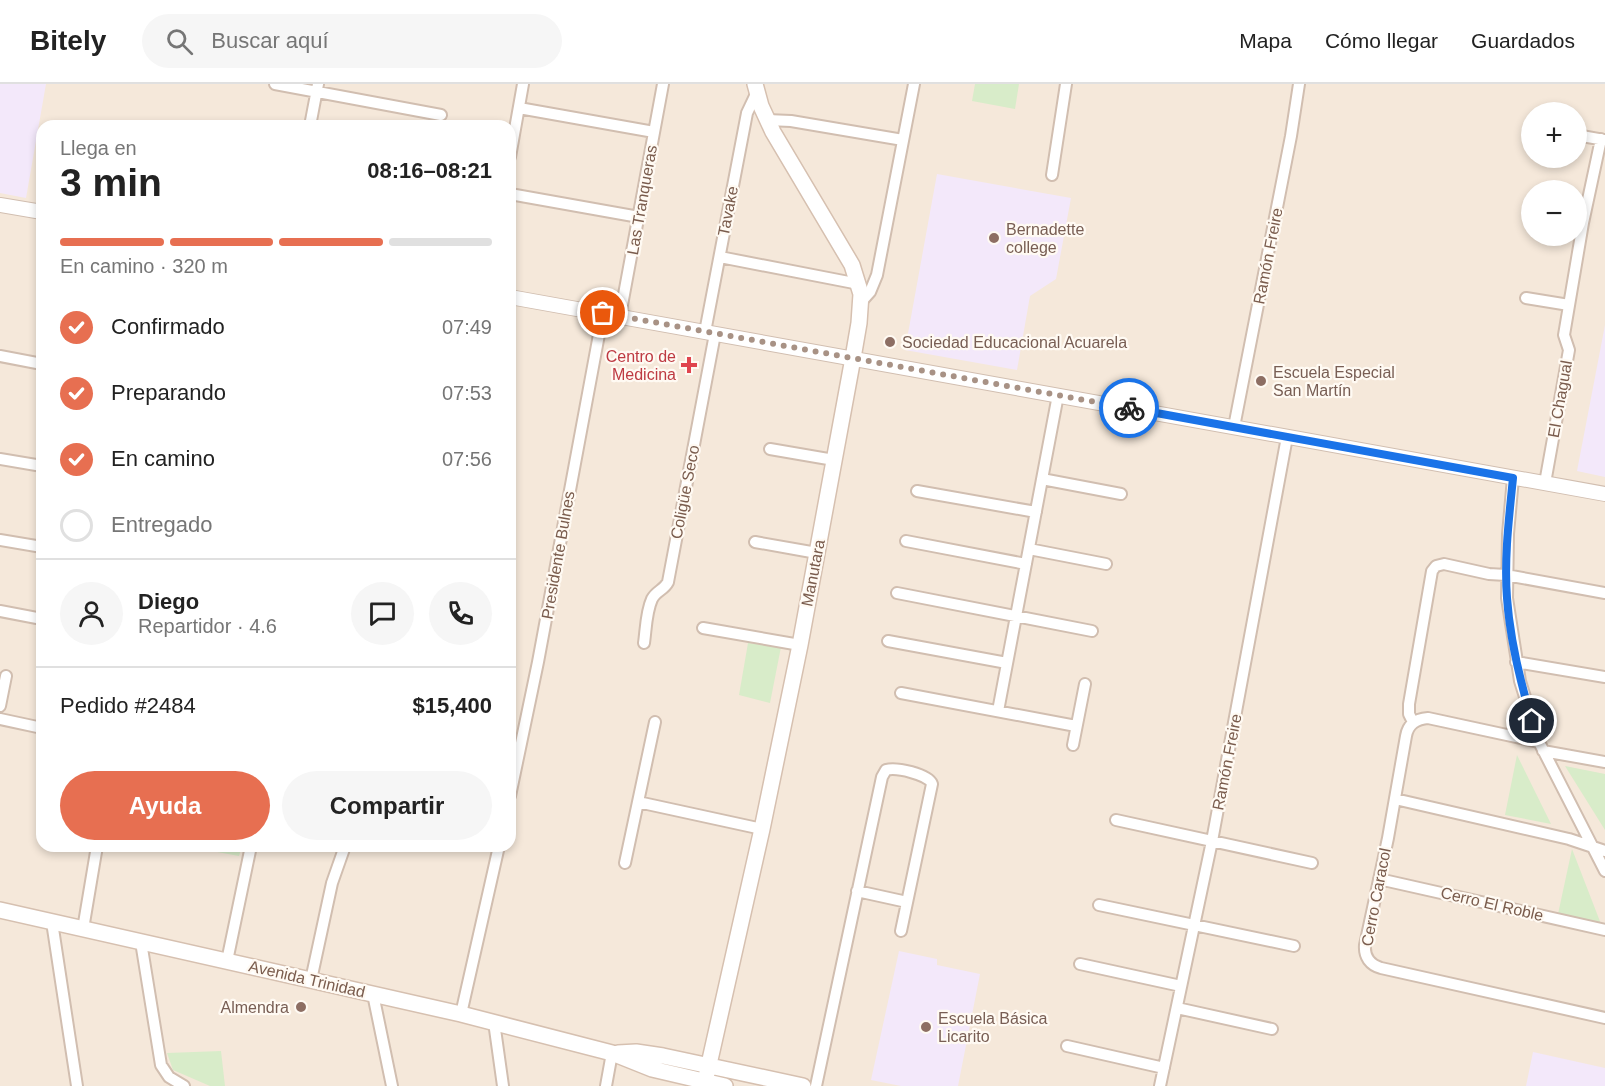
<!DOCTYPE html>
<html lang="es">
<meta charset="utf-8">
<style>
:root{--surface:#fff;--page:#f6f6f6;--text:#222;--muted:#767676;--line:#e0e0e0;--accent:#e76f51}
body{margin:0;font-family:Helvetica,sans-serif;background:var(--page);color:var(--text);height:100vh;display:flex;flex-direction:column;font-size:22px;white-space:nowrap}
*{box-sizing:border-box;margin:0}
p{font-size:20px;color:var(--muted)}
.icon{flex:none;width:33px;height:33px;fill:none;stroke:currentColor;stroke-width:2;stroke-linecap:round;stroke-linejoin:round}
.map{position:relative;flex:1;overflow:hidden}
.panel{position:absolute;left:36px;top:36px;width:480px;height:732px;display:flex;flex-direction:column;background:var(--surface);border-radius:18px;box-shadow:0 3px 9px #0003}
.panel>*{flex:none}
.controls{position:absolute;left:1521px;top:18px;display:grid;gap:12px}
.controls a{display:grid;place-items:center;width:66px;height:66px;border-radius:50%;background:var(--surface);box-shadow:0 3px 9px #0003;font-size:30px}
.pin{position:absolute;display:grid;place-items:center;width:51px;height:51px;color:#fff;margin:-26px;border:3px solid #fff;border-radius:50%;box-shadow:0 2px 6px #0007}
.courier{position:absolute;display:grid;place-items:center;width:60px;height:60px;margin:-30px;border:4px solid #1a73e8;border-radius:50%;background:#fff;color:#222;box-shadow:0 2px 8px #0007}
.overview em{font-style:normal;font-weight:800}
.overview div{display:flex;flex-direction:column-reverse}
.overview{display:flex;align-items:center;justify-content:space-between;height:102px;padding:0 24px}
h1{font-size:39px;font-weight:800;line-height:45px}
.bar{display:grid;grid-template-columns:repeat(4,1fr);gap:9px 6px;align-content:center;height:72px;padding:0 24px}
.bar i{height:8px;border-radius:4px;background:var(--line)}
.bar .on{background:var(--accent)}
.bar p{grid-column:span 4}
.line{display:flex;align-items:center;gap:15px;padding:0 24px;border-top:2px solid var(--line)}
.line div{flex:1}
.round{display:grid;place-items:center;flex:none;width:63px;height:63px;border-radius:32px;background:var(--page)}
ol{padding:0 24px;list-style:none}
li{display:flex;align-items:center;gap:18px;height:66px}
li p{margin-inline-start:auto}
li .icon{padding:6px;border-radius:50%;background:var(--accent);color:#fff;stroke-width:4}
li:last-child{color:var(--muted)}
li i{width:33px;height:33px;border:3px solid var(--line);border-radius:50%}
.button{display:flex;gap:12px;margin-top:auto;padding:12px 24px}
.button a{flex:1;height:69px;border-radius:36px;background:var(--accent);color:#fff;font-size:24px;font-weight:800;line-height:69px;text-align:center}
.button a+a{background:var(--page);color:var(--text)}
header{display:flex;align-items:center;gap:36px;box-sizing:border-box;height:84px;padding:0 30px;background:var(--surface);border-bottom:2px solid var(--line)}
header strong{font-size:28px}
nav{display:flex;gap:33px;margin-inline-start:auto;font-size:21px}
.search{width:420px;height:54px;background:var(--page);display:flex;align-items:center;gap:15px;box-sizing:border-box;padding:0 21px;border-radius:33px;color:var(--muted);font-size:22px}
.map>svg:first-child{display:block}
.residential{fill:#f5e8da;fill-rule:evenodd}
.education{fill:#f3e8fa}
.green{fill:#d8ecc9}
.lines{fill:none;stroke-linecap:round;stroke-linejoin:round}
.minor-casing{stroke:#d1beb0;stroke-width:14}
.tertiary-casing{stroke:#d1beb0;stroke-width:16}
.secondary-casing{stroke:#d6c0b0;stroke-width:18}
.minor{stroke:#fff;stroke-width:10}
.tertiary{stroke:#fff;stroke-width:14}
.secondary{stroke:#fff;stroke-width:15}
.done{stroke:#a89285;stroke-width:6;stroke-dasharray:0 10.8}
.route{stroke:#1a73e8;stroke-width:8}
.education-dot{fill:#8d6e63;stroke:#fffaf3;stroke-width:2}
.health-dot{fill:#e0444e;stroke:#fffaf3;stroke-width:2}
.labels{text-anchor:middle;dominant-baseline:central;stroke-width:4.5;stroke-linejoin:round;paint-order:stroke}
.street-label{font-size:16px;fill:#7a5c4d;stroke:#fffaf3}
.education-label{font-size:16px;fill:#785e54;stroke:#fffaf3;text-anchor:start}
.health-label{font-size:16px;fill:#be3a42;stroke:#fffaf3;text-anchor:end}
</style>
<header>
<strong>Bitely</strong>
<div class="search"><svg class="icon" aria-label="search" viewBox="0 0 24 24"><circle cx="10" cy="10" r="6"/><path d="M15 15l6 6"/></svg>Buscar aquí</div>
<nav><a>Mapa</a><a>Cómo llegar</a><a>Guardados</a></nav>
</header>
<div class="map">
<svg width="1605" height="1002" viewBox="0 0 1605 1002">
<rect width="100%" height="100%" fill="#fdf6ec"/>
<path class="residential" d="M0,0h1605v1002h-1605zM1532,28h44v46h-44zM42,42h468v720h-468zM1532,106h44v46h-44z"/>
<path class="education" d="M0,0h46l-20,114 -26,-5z
M937,90l134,24 -15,81 -26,17 -13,74 -112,-20z
M1605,241v152l-28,-6z
M899,867l38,8v6l43,9 -22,112h-57l-30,-6z
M1533,968l72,16v18h-79z"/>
<path class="green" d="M975,0h44l-4,25 -43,-8z
M748,559l33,4 -11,56 -31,-8z
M1517,671l34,69 -46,-9z
M1565,682l40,8v56z
M185,762h57l-3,10z
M1572,765l29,75 -43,-10z
M221,967l4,35h-15l-37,-16 -6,-17z"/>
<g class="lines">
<defs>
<path id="minor" d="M275,0l166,31
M519,24l135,24
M767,36l24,1 112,19
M310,42l8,-42
M1576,51l29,5
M510,73l13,-73
M1052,91l14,-91
M510,110l129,23
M720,173l139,27
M1526,214l43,7
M861,218l9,-10 7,-17 37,-191
M620,232l43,-232
M705,248l42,-219 10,-21
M0,272l42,8
M1234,343l57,-291 8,-52
M770,365l64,11
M0,375l42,7
M1513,394l-5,56 -1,64 13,83 19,61 66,129
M1042,395l79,15
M1545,399l24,-133 -5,-15 19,-112 18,-84
M917,407l119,21
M0,456l42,7
M906,457l120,23
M755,458l62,11
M1029,465l77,15
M897,509l195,38
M0,527l42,8
M703,544l97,17
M888,557l119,22
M644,559c2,-14 2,-31 8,-44 4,-8 12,-9 16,-17l47,-248
M1516,578l89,15
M901,609l175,33
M0,622l6,-30
M998,627l60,-316
M0,635l42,9
M1413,638l-4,-8v-10l23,-133 4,-5 8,-2 45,10 17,1 99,18
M1539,658l-111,-24c-12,1 -20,6 -22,18l-18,102 -23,107c-1,12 5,20 16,23l224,50
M1073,661l12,-61
M1543,667l62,11
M510,712l28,-134 65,-349
M1395,715l174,40 36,12
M638,718l124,27
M1116,736l196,43
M625,779l30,-141
M1379,795l226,51
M857,807l50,11
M1099,821l195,41
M52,838l25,164
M83,845l14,-83
M141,858l20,123 8,12 15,9
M227,877l24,-115
M1080,880l101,22
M311,896l21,-97 13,-37
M373,910l19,92
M1177,924l95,21
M461,930l38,-168
M494,938l9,64
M1067,962l97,22
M606,1002l6,-33
M816,1002l66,-309 4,-7c10,-3 42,4 46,14l-31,147
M1160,1002l52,-245 75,-404"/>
<path id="tertiary" d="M0,121l42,7
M510,213l1095,197"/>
<path id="secondary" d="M0,826l461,104 151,39 40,16 73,17
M618,969l18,-1 27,4 140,30
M705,998l57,-253 38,-184 53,-287 6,-35 2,-29 -9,-29 -79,-133 -12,-26 -6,-22"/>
</defs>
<use href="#minor" class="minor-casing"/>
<use href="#tertiary" class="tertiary-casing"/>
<use href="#secondary" class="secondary-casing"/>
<use href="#minor" class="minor"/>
<use href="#tertiary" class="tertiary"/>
<use href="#secondary" class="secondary"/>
</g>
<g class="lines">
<path class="done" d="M603,229l526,95"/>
<path class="route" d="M1129,324l384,70c-4,40 -9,80 -6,120 3,42 13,83 25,123"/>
</g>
<g class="education-dot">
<circle cx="994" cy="154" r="6"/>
<circle cx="890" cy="258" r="6"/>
<circle cx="1261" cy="297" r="6"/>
<circle cx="301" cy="923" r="6"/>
<circle cx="926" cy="943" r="6"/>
</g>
<path class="health-dot" d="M686 272h6v6h6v6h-6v6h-6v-6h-6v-6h6z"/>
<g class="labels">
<g class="street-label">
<text transform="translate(642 116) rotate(-80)">Las Tranqueras</text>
<text transform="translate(728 127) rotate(-79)">Tavake</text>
<text transform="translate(1268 172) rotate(-79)">Ramón Freire</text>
<text transform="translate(1560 315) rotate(-80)">El Chagual</text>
<text transform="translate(685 408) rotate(-79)">Coligüe Seco</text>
<text transform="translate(558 471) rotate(-80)">Presidente Bulnes</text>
<text transform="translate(813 489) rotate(-79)">Manutara</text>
<text transform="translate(1227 678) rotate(-79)">Ramón Freire</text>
<text transform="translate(1376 813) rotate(-79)">Cerro Caracol</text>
<text transform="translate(1492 820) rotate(13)">Cerro El Roble</text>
<text transform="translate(307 895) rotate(13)">Avenida Trinidad</text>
</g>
<g class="education-label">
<text x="1006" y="145">Bernadette<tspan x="1006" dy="18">college</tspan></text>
<text x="902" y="258">Sociedad Educacional Acuarela</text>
<text x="1273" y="288">Escuela Especial<tspan x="1273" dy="18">San Martín</tspan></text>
<text x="289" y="923" text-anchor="end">Almendra</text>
<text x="938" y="934">Escuela Básica<tspan x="938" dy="18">Licarito</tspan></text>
</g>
<g class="health-label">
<text x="676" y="272">Centro de<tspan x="676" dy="18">Medicina</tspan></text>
</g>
</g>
</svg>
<div class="controls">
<a>+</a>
<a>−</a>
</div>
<div class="pin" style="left:603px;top:229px;background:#ea580c"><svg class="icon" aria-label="bag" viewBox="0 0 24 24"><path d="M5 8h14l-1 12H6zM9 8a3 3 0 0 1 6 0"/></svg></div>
<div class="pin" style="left:1532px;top:637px;background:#1f2937"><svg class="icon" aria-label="home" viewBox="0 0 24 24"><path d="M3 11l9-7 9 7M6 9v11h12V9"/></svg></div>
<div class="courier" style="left:1129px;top:324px"><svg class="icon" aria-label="bike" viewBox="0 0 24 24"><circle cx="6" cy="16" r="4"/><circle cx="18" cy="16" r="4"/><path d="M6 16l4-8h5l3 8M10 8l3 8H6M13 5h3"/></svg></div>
<section class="panel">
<div class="overview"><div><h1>3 min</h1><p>Llega en</p></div><em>08:16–08:21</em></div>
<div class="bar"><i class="on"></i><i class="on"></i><i class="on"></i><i></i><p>En camino · 320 m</p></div>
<ol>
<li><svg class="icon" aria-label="check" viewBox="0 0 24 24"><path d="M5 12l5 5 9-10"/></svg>Confirmado<p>07:49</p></li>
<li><svg class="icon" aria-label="check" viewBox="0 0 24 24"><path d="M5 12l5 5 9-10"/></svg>Preparando<p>07:53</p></li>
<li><svg class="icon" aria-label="check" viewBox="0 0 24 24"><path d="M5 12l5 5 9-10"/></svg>En camino<p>07:56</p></li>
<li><i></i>Entregado</li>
</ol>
<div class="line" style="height:108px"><a class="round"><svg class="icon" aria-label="person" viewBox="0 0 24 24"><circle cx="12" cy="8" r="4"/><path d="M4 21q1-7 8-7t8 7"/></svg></a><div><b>Diego</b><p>Repartidor · 4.6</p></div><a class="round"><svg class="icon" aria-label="chat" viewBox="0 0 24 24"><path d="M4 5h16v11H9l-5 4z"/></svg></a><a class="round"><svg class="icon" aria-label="phone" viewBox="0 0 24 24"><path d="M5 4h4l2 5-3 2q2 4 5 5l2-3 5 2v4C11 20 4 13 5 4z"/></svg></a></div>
<div class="line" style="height:78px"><div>Pedido #2484</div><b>$15,400</b></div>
<div class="button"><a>Ayuda</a><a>Compartir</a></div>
</section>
</div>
